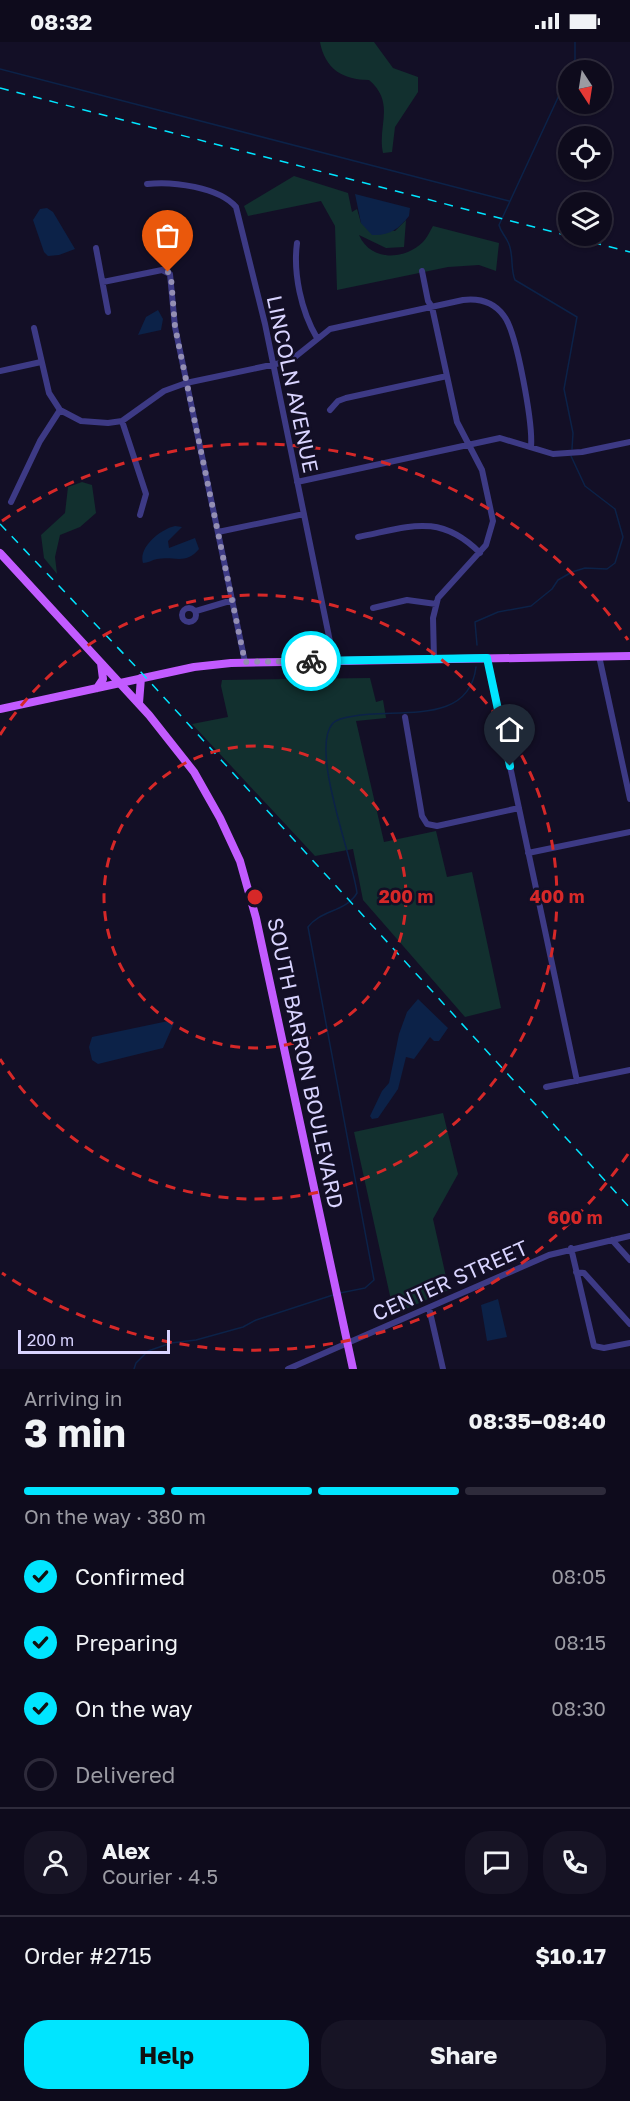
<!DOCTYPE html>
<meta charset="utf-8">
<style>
:root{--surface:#0e0b1c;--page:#171425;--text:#f1f3f6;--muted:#9b9ba3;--line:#2e2b3b;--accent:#00e5ff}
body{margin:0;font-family:"Golos Text",sans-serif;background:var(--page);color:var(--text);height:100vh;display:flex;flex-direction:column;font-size:22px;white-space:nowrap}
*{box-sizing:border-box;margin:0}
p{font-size:20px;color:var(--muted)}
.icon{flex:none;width:33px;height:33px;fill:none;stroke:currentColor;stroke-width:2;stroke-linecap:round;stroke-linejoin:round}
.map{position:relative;height:1327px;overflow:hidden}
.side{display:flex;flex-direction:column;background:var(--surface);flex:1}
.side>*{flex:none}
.needle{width:39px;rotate:168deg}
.fabs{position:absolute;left:558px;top:18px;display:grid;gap:12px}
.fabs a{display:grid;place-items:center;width:54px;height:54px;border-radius:50%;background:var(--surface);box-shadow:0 2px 4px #0004,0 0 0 2px var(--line);font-size:30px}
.scale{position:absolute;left:18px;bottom:15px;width:152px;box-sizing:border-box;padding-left:6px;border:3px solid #d9d4ff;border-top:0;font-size:16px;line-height:21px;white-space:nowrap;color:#d9d4ff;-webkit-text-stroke:4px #130f26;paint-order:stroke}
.pin{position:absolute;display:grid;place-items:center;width:51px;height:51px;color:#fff;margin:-62px -26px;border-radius:50% 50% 50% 0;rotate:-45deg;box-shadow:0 0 6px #0007}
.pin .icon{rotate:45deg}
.courier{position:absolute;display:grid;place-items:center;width:60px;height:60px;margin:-30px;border:4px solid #00e5ff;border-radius:50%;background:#fff;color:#222;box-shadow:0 2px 8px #0007}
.headline em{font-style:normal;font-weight:700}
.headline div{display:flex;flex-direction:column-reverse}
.headline{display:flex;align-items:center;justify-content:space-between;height:102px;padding:0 24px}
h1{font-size:39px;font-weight:700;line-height:45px}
.bar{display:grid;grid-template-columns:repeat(4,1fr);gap:9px 6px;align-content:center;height:72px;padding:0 24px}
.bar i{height:8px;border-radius:4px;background:var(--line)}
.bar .active{background:var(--accent)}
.bar p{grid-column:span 4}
.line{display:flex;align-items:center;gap:15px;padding:0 24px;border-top:2px solid var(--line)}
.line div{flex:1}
.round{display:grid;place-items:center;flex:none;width:63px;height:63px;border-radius:24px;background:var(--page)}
ol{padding:0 24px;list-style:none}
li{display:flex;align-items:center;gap:18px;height:66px}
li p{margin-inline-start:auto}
li .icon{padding:6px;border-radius:50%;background:var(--accent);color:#111;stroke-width:4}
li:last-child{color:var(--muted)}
li i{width:33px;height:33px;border:3px solid var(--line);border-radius:50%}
.action{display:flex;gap:12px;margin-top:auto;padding:12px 24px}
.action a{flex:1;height:69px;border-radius:24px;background:var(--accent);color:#111;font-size:24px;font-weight:700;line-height:69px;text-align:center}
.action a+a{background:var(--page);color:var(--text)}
.status{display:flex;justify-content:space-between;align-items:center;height:42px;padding:0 30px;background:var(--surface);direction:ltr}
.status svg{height:16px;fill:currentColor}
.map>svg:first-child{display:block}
.green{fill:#12302f}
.water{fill:#0c2248}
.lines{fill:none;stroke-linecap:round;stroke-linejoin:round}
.stream{stroke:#0c2248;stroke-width:1.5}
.minor{stroke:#3d3a85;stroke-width:6}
.major{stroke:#c25bff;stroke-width:8}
.rail{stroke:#00e5ff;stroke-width:1.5;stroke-dasharray:9 8;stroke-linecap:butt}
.done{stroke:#948fb3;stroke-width:6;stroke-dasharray:0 10.8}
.route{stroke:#00e5ff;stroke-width:8}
.ring{fill:none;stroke:#d62828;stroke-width:3;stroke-dasharray:10 8}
.labels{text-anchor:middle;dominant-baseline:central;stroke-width:5;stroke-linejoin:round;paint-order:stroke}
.street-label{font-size:21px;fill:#d9d4ff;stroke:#130f26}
.centre{fill:#d62828;stroke:#130f26;stroke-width:3}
.ring-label{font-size:18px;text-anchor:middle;font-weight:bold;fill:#d62828;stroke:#130f26;stroke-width:5;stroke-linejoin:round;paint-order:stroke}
</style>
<div class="status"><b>08:32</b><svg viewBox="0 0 49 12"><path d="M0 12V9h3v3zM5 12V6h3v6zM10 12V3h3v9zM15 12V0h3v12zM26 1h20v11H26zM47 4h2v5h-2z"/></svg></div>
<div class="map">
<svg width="630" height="1327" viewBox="0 0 630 1327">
<rect width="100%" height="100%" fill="#130f26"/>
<path class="green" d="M320,0h54l19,26 25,9v15l-23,35 -3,25 -9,1c-6,-27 13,-50 -14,-73 -26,0 -44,-11 -49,-38z
M294,134l54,17 4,19 5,-3 4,14 34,8 11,-11 -2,27 -18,1 -27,-13c11,26 45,26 64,7 4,-4 7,-11 10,-16l66,17 -3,28 -17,-6 -31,2 -111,23 -2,-64 -14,-25 -73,15 -4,-10z
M82,440l10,3 4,28 -16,14 -20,8 -5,22 2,17 -13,-16 -3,-23 24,-22 3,-26z
M370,636l6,24 7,-2 3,18 -30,3 28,121 52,-11 11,46 25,-5 29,136 -36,9 -102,-117 -10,-51 -38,7 -123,-132 36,-7 -7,-31 1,-6z
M443,1071l15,61 -25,45 16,71 -55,24 -40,-182z"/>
<path class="water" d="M355,152l55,14 -1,8c-10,13 -20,20 -37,19l-11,-12z
M47,166l6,4 22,37 -16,6 -11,1 -4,-4 -11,-32 7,-11z
M158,268l5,9 -2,11 -23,5 8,-18z
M175,484l7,1 -14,14 1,7 26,-10 4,11c-13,16 -24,7 -42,10 -5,1 -9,4 -14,4 -5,-16 18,-34 32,-37z
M418,957l30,29 -9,13h-5l-4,-4 -16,22 -8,-2 -8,32 -20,29 -6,1 -2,-3 12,-25 7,-8 10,-49 8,-22z
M173,978l1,3 -11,25 -65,16 -6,-4 -3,-13 3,-10z
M498,1257l9,38 -20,4 -6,-36z"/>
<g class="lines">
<path class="stream" d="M0,27l509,132
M571,28l4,-11v-17
M568,34l-69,149c2,8 6,10 9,17 6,11 2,26 7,38l62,37 -13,72 9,44 -1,16
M477,603l-2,-23 23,-10 33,-6 21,-17 6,-9 14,-8 13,-4 22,1 8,-6 8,-26 -8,-28 -30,-23 -14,-30
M340,1251l25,-5 9,-8 -66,-353c12,-17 38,-15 49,-34 -4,-35 -48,-144 -24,-170 5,-5 14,-6 21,-7 44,-8 115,10 122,-49
M134,1327l2,-6 12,-12 23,-8 25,-3 47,-13 13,-7 77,-25"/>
<path class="minor" d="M147,142c25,-3 72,3 89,23l29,117 69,337
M297,201c-4,30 4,68 20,95
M96,206l12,64
M422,229l6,30 4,6 25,115 25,48 11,51 -7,24 -48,53 -5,20 1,41
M103,240l59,-12 8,4 5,53 70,335
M34,286l15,65 11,17 21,11 27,2 14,-2 42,-30 22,-8 104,-22 40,-32 133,-29c17,-2 31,2 41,16 13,17 29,108 27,131
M0,329l41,-9
M330,368l8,-9 8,-3 101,-22
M122,379l24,73 -6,21
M297,440l203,-44 53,16 29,-2 48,-10
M11,460l29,-61 20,-31
M218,490l86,-18
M358,495c51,-10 81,-25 122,16
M182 573a7 7 0 1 1 14 0a7 7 0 1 1-14 0Z
M373,566l34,-8 29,4
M196,569l37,-11
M599,614l31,143
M487,616l90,423
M405,675l17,99 5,8 10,2 82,-18
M528,811l102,-21
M546,1045l84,-17
M612,1198l18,20
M571,1206l23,98 10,2 26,-5
M576,1230l8,1 46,51
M429,1266l14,61
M288,1327l261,-114 81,-19"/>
<path class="major" d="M0,511l149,162 45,57 26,46 20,43 16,57 97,451
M97,646l6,-9 -2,-16
M139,661l2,-25
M0,667l194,-42 37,-4 399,-7"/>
<path class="rail" d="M0,46l630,164
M0,482l139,146 491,538"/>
</g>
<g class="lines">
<path class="done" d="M168,230l3,5 4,50 70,335 66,-1"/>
<path class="route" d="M311,619l176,-3 23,108"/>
</g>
<g class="ring">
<circle cx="255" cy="855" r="151"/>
<path d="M0 693A302 302 0 1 1 0 1017"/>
<path d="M628 1112A453 453 0 0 1 2 1231M2 479A453 453 0 0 1 628 598"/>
</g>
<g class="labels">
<g class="street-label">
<text transform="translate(293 342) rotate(78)">LINCOLN AVENUE</text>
<text transform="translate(306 1021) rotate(78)">SOUTH BARRON BOULEVARD</text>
<text transform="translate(450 1238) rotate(-24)">CENTER STREET</text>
</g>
</g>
<circle cx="255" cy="855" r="9" class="centre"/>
<g class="ring-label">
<text x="406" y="861">200 m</text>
<text x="557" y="861">400 m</text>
<text x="575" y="1182">600 m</text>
</g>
</svg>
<div class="fabs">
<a><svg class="needle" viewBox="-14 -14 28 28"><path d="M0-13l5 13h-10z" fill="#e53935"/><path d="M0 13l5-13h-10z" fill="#9b9ba3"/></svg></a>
<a><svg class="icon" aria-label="locate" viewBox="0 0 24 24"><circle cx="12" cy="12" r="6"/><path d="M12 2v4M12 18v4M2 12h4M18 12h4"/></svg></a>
<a><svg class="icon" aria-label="layers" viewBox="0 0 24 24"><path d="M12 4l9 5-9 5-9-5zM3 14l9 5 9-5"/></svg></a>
</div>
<div class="scale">200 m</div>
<div class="pin" style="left:168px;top:230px;background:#ea580c"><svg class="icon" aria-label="bag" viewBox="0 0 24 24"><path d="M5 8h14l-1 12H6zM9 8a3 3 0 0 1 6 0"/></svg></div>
<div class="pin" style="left:510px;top:724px;background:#1f2937"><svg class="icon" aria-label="home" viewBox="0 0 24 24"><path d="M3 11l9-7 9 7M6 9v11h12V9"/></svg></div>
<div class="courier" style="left:311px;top:619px"><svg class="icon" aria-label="bike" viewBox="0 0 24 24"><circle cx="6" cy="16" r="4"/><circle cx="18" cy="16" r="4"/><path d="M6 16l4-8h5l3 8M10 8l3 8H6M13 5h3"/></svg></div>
</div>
<section class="side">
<div class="headline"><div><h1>3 min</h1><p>Arriving in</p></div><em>08:35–08:40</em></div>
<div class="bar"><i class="active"></i><i class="active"></i><i class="active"></i><i></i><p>On the way · 380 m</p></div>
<ol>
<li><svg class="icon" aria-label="check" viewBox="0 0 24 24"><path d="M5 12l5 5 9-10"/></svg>Confirmed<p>08:05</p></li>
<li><svg class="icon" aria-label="check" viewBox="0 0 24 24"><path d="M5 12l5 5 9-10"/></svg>Preparing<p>08:15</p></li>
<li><svg class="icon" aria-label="check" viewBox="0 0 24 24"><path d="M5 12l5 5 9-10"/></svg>On the way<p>08:30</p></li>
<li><i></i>Delivered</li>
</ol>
<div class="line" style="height:108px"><a class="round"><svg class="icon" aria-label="person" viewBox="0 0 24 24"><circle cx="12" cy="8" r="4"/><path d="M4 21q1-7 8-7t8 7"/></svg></a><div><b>Alex</b><p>Courier · 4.5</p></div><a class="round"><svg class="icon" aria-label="chat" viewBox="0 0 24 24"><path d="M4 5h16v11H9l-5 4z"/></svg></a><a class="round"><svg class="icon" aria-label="phone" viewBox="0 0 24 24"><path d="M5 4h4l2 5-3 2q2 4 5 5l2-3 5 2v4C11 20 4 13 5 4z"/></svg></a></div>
<div class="line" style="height:78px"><div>Order #2715</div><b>$10.17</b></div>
<div class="action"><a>Help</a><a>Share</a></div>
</section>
